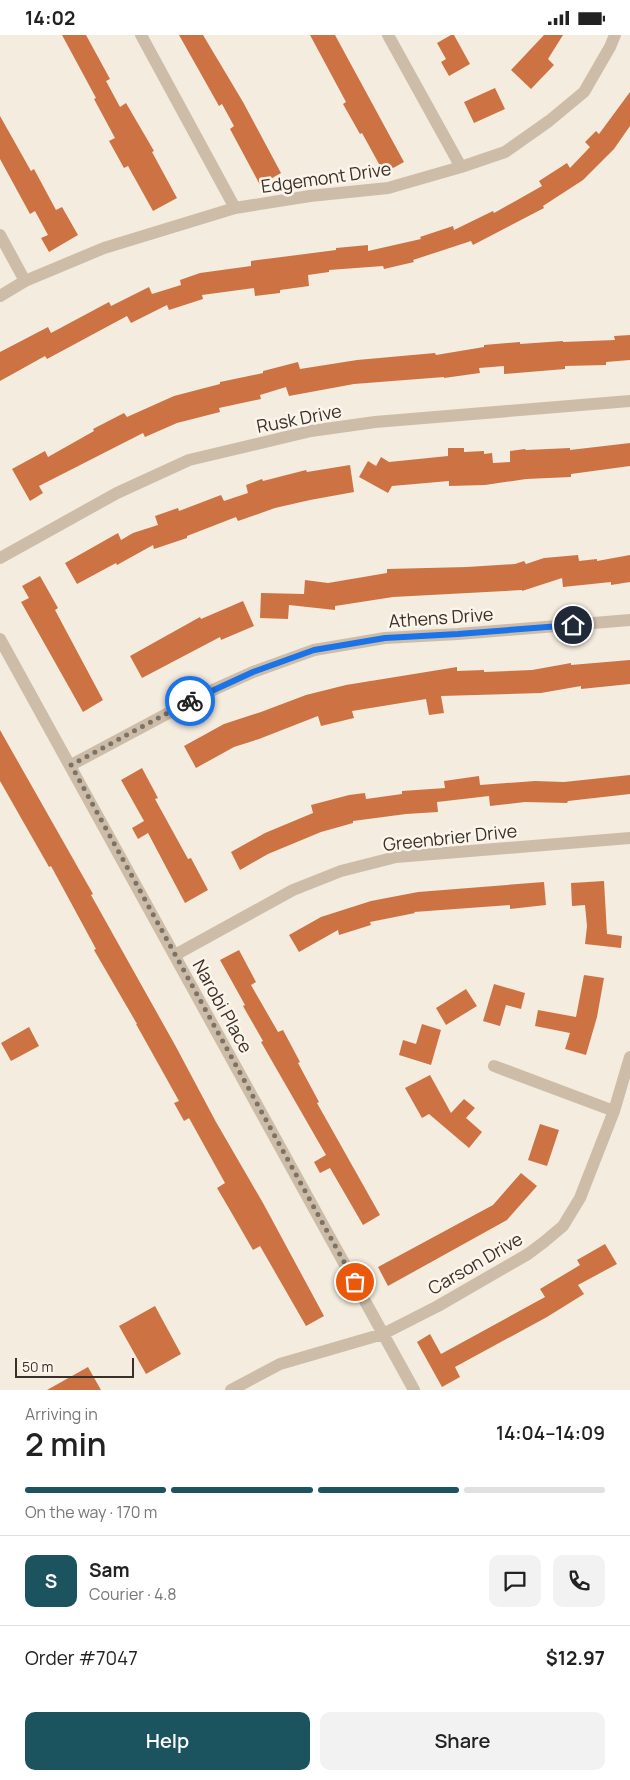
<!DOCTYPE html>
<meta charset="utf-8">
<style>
:root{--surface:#fff;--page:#f2f2f2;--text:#222;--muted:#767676;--line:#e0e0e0;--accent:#1b535e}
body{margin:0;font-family:Manrope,sans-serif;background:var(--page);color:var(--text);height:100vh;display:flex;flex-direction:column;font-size:19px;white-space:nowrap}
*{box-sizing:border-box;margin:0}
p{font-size:16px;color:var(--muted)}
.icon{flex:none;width:28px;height:28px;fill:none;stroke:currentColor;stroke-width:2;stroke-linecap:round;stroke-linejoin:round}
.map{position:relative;height:1355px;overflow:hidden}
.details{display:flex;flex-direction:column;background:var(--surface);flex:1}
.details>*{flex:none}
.scale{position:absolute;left:15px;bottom:12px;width:119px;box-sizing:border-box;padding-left:5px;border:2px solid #3a3029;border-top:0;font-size:14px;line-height:18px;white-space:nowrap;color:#3a3029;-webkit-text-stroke:4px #fbf5eb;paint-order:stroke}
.pin{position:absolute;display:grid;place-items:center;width:42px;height:42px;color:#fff;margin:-21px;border:2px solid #fff;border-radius:50%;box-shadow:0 1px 5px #0007}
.courier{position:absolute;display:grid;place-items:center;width:50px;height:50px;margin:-25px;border:4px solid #1a73e8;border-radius:50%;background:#fff;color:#222;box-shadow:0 1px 6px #0007}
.summary em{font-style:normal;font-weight:600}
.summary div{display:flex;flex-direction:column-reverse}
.summary{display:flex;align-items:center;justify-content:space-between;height:85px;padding:0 25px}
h1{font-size:32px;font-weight:600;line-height:38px}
.bar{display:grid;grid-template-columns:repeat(4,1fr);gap:8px 5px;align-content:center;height:60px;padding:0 25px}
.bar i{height:6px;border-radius:4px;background:var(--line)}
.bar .selected{background:var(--accent)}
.bar p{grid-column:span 4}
.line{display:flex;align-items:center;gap:12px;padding:0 25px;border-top:1px solid var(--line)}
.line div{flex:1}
.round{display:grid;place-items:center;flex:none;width:52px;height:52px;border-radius:10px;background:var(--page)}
.primary-button{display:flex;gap:10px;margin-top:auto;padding:10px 25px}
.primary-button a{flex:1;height:58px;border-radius:10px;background:var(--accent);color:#fff;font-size:20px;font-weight:600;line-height:58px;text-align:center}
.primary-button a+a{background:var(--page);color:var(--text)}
.status{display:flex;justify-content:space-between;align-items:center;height:35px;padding:0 25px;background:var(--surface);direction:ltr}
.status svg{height:14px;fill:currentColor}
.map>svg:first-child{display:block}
.building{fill:#cd7343}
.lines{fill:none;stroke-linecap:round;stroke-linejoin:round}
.minor{stroke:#cdbda8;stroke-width:12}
.done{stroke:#7b7268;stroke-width:5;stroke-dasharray:0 9}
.route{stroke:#1a73e8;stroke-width:6}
.labels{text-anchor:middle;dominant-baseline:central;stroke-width:5;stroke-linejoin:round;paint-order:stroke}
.street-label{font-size:18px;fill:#3a3029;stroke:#fbf5eb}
</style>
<div class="status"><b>14:02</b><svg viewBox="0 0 49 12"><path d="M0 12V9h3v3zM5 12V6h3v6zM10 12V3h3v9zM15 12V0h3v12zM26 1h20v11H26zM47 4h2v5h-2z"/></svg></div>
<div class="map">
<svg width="630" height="1355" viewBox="0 0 630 1355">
<rect width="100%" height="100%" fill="#f4ecde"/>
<path class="building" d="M62,0h24l24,44 -4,2 14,26 6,-4 28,48 -2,1 25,46 -24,13 -25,-45 -4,2 -15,-27 6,-3 -21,-39 2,-1z
M179,0h24l40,67 38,71 -21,12 -30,-56 4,-3 -12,-22 -3,2z
M310,0h25l69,127 -20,11 -22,-40 -2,1 -17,-30 3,-2z
M451,0h3l16,29 -21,12 -8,-14 5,-3 -9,-16z
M544,0h19l-15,24 6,6 -23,24 -20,-19z
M495,53l10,21 -31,14 -10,-21z
M630,57v34l-16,23 -31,31 -40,26 1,2 -71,37 -2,-4 -58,19 1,2 -30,7 -1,-3 -54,4v2l-21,3 1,11 -29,4v3l-25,3 -1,-8 -52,7 1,4 -34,11 -2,-5 -36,18 -4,-7 -80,43 -2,-3 -45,25v-29l48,-25 3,6 58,-31 2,4 38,-19 3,7 29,-9 -1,-5 20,-7 51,-7v-5l85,-11v-2l32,-3v6l53,-12 -1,-2 33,-11 1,4 39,-19 1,2 48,-27 -3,-5 28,-18 3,5 20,-21 -5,-5 11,-11 3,3z
M0,81l31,55 3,-2 22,41 6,-3 16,28 -29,17 -8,-14 7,-3 -13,-24 -5,3 -30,-55z
M630,300v25l-24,2v3l-41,1v3l-61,5v-8l-25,2 1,5 -36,5v-1l-90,7 -65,12 -3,-9 -26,8 1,4 -42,9 1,4 -43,11 -32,14 -2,-4 -104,53 4,7 -13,8 -18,-32 33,-18 3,6 46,-26 -1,-2 31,-16 3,4 47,-21 46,-12v-2l43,-9v-2l35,-9 2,7 57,-9 78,-7 1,2 48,-8v-2l36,-3v2l43,-3v1l52,-2 -1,-4z
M630,408v23l-59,8v3l-45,2 -41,6 -36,1v-5l-57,5 -4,7 -29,-16 9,-16 8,5 5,-9 8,5 59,-6v-8h16v4l20,-1v3l8,-1 1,10 17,-1v-11l15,-2 1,1 44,-2v2z
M350,430l4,27 -44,8 -35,8 -37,13 -2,-4 -49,19v2l-33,11 -1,-4 -36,20 -1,-2 -39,21 -12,-21 53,-30 3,7 12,-7 25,-8 -3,-9 23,-8 1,3 42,-16 3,6 24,-8 -2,-8 16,-6 1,2 43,-11 1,2z
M578,520l1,6 18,-2v2l33,-6v27l-19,3v-3l-48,5 -1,-9 -40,13v-1l-129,7 -58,9v4l-46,-5 -1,14 -28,-1 1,-25 43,1 1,-14 23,3 59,-10v-4l80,-2 48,-3 9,-3 2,3 18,-6z
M40,541l18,32 -3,2 48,90 -20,12 -62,-110 8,-4 -7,-12z
M243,566l11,25 -33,14 -1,-3 -78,41 -12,-22 70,-39 1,2z
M630,625v24l-49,5v-3l-40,7 -100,3 3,17 -15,2 -3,-16 -74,12 2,7 -33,8 -3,-10 -59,23 -25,8 -38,21 -12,-22 40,-22 37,-12 45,-17 40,-10 111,-18v4l27,-1v2l48,-2 39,-7v2z
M0,695l93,164 -2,1 84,150 41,77 47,81 61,113 -18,10 -46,-80 -7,4 -26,-45 -10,-17 8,-5 -36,-65 -5,3 -10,-18 5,-2 -43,-77h1l-43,-74 2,-1 -45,-83 -2,1 -49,-86z
M142,733l16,30 -3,1 33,60 3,-1 17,32 -23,13 -37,-70 -10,6 -6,-11 12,-7 -23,-41z
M630,740v19l-62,7 -1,2 -42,-1 -35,4 -1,-10 -52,6 1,10 -32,2 -53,7v2l-32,9 -53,22 -28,16 -9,-18 34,-19 48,-20 -2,-8 38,-10 16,-2 1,6 36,-5v-3l43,-3 -1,-7 35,-5 1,9 55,-4 29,1z
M604,846l3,53 15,2 -1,12 -36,-4 2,-18 -2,-21 -13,1 -1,-23z
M544,847l2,23 -36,4v-4l-96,7 1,1 -45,9 1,3 -32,10 -1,-5 -39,22 -10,-17 32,-18 50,-16 47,-9z
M239,915l17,32 -5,3 27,47 5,-2 17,32 -2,1 21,39 -2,1 63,112 -17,10 -33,-57 -10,5 -6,-11 12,-7 -65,-113 2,-1 -20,-35 2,-1 -25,-45z
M584,940l20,3 -7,39 -11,38 -21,-6 5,-16 -35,-7 3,-16 38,7z
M494,949l31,9 -4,16 -15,-4 -6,21 -17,-5z
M466,954l11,17 -31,19 -10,-17z
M422,989l19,6 -10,35 -32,-10 4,-15 13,4z
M29,992l10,19 -28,15 -10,-18z
M430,1040l21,38 13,-14 11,9 -9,10 16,14 -13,16 -40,-34 -7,4 -17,-30z
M540,1089l19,6 -12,36 -19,-6z
M521,1138l16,13 -30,34 -119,66 -10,-19 115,-62z
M605,1209l12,20 -39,21 6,9 -37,23 -92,50 5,10 -18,10 -25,-45 13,-8 11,20 104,-57 -5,-8 40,-24 -3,-5z
M155,1271l26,48 -35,20 -27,-48z
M88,1332l13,23h-54z"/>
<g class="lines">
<path class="minor" d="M141,0l94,173
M388,0l73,132
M0,200l25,46
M0,261l25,-15 79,-33 131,-40 75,-12 78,-8 73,-21 44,-15 44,-31 35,-29 26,-45 5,-12
M0,523l117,-65 72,-33 122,-29 64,-9 255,-21
M0,604l414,751
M71,730l133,-71 49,-22 61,-22 71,-12 73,-4 172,-14
M175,920l118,-65 48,-19 55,-14 234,-19
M494,1031l120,45
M231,1355l49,-26 103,-30 55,-28 90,-52 16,-12 19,-16 17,-28 34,-87 16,-54"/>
</g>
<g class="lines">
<path class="done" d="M190,666l-119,64 284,517"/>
<path class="route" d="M190,666l63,-29 61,-22 71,-12 73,-4 115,-9"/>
</g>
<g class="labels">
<g class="street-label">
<text transform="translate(326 142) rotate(-8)">Edgemont Drive</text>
<text transform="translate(299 383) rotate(-11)">Rusk Drive</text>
<text transform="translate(441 582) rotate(-4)">Athens Drive</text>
<text transform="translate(450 802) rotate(-6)">Greenbrier Drive</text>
<text transform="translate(223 971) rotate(61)">Narobi Place</text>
<text transform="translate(475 1228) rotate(-30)">Carson Drive</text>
</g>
</g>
</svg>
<div class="scale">50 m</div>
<div class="pin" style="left:355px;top:1247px;background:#ea580c"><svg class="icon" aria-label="bag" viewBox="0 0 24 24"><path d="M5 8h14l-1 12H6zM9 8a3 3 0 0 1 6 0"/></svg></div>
<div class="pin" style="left:573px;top:590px;background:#1f2937"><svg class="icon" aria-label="home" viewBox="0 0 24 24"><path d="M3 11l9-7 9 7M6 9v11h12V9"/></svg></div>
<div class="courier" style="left:190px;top:666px"><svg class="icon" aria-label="bike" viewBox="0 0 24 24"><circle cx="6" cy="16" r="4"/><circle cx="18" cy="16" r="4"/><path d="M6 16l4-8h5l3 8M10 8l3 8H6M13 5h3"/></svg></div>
</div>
<section class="details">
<div class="summary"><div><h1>2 min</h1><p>Arriving in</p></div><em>14:04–14:09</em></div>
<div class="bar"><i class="selected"></i><i class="selected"></i><i class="selected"></i><i></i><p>On the way · 170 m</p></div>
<div class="line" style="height:90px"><b class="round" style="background:var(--accent);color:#fff">S</b><div><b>Sam</b><p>Courier · 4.8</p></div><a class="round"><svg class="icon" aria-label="chat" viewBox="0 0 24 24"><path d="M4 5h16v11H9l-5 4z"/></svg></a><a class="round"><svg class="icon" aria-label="phone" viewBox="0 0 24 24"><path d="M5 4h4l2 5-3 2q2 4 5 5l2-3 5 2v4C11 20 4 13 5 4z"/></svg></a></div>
<div class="line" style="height:65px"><div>Order #7047</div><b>$12.97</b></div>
<div class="primary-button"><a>Help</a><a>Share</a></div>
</section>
